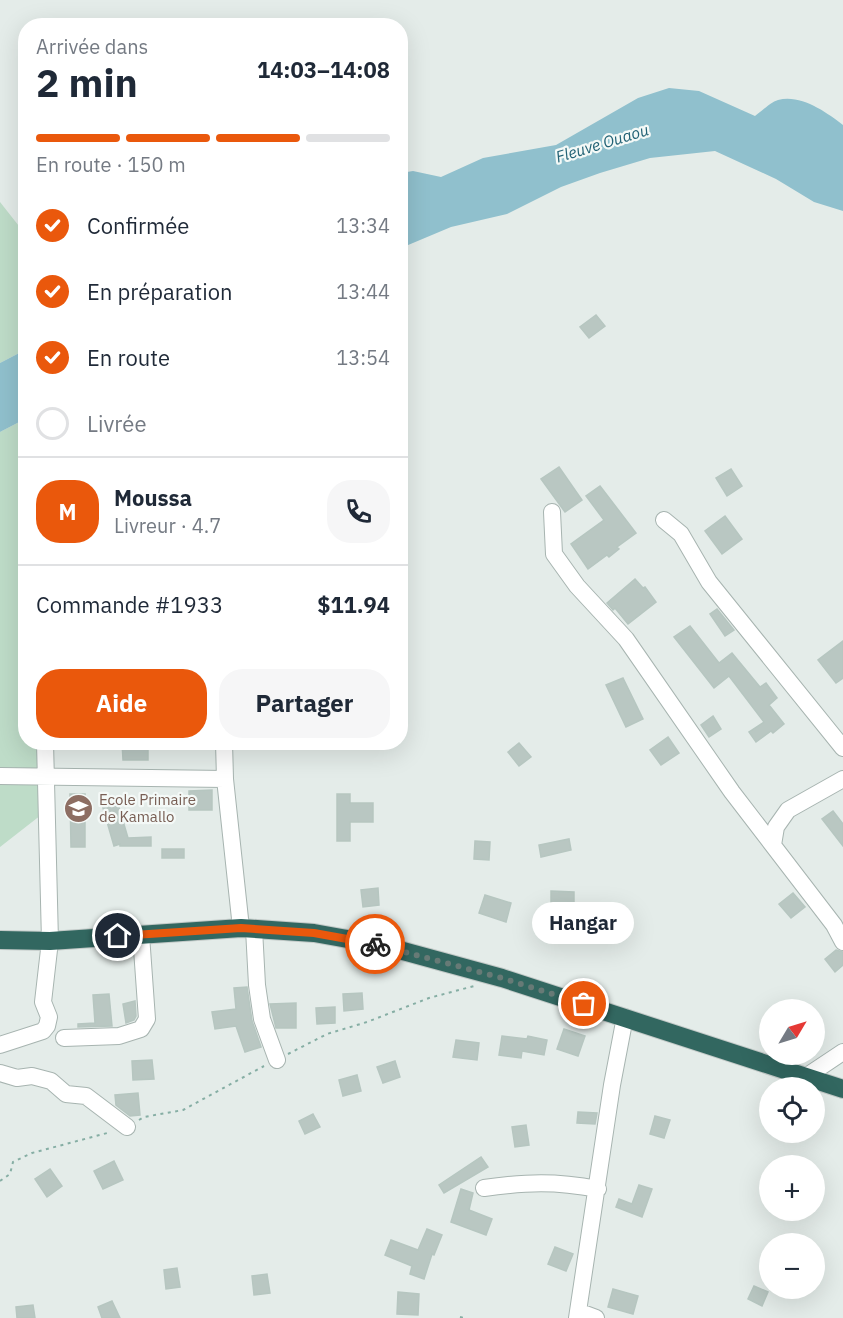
<!DOCTYPE html>
<html lang="fr">
<meta charset="utf-8">
<style>
:root{--surface:#fff;--page:#f6f6f7;--text:#1f2937;--muted:#747a83;--line:#e0e1e3;--accent:#ea580c}
body{margin:0;font-family:"IBM Plex Sans",sans-serif;background:var(--page);color:var(--text);height:100vh;display:flex;flex-direction:column;font-size:22px;white-space:nowrap}
*{box-sizing:border-box;margin:0}
p{font-size:20px;color:var(--muted)}
.icon{flex:none;width:33px;height:33px;fill:none;stroke:currentColor;stroke-width:2;stroke-linecap:round;stroke-linejoin:round}
.map{position:relative;flex:1;overflow:hidden}
.side{position:absolute;left:18px;top:18px;width:390px;height:732px;display:flex;flex-direction:column;background:var(--surface);border-radius:24px;box-shadow:0 6px 24px #0002}
.side>*{flex:none}
.needle{width:39px;rotate:52deg}
.fabs{position:absolute;left:759px;top:999px;display:grid;gap:12px}
.fabs a{display:grid;place-items:center;width:66px;height:66px;border-radius:50%;background:var(--surface);box-shadow:0 6px 24px #0002;font-size:30px}
.pin{position:absolute;display:grid;place-items:center;width:51px;height:51px;color:#fff;margin:-26px;border:3px solid #fff;border-radius:50%;box-shadow:0 2px 6px #0007}
.courier{position:absolute;display:grid;place-items:center;width:60px;height:60px;margin:-30px;border:4px solid #ea580c;border-radius:50%;background:#fff;color:#222;box-shadow:0 2px 8px #0007}
.bubble{position:absolute;height:42px;border-radius:21px;background:var(--surface);box-shadow:0 6px 24px #0002;font-size:20px;font-weight:700;line-height:42px;text-align:center}
.summary em{font-style:normal;font-weight:700}
.summary div{display:flex;flex-direction:column-reverse}
.summary{display:flex;align-items:center;justify-content:space-between;height:102px;padding:0 18px}
h1{font-size:39px;font-weight:700;line-height:45px}
.bar{display:grid;grid-template-columns:repeat(4,1fr);gap:9px 6px;align-content:center;height:72px;padding:0 18px}
.bar i{height:8px;border-radius:4px;background:var(--line)}
.bar .on{background:var(--accent)}
.bar p{grid-column:span 4}
.line{display:flex;align-items:center;gap:15px;padding:0 18px;border-top:2px solid var(--line)}
.line div{flex:1}
.round{display:grid;place-items:center;flex:none;width:63px;height:63px;border-radius:24px;background:var(--page)}
ol{padding:0 18px;list-style:none}
li{display:flex;align-items:center;gap:18px;height:66px}
li p{margin-inline-start:auto}
li .icon{padding:6px;border-radius:50%;background:var(--accent);color:#fff;stroke-width:4}
li:last-child{color:var(--muted)}
li i{width:33px;height:33px;border:3px solid var(--line);border-radius:50%}
.primary-button{display:flex;gap:12px;margin-top:auto;padding:12px 18px}
.primary-button a{flex:1;height:69px;border-radius:24px;background:var(--accent);color:#fff;font-size:24px;font-weight:700;line-height:69px;text-align:center}
.primary-button a+a{background:var(--page);color:var(--text)}
.map>svg:first-child{display:block}
.green{fill:#bedcc8}
.water{fill:#90c0cd}
.building{fill:#b9c7c2;stroke:#b6c6c0;stroke-width:1.5}
.lines{fill:none;stroke-linecap:round;stroke-linejoin:round}
.minor-casing{stroke:#a7b4b0;stroke-width:18}
.highway-casing{stroke:#c2c9c7;stroke-width:20}
.path{stroke:#86aea4;stroke-width:2;stroke-dasharray:3 4.5;stroke-linecap:butt}
.minor{stroke:#fff;stroke-width:16}
.highway{stroke:#326760;stroke-width:18}
.done{stroke:#677a76;stroke-width:6;stroke-dasharray:0 10.8}
.route{stroke:#ea580c;stroke-width:8}
.labels{text-anchor:middle;dominant-baseline:central;stroke-width:4.5;stroke-linejoin:round;paint-order:stroke}
.education-label{font-size:15px;fill:#785e54;stroke:#f4f9f7;text-anchor:start}
.water-label{font-size:16px;font-style:italic;fill:#226275;stroke:#f4f9f7}
</style>
<div class="map">
<svg width="843" height="1318" viewBox="0 0 843 1318">
<rect width="100%" height="100%" fill="#e4ece9"/>
<path class="green" d="M0,202l26,33 -1,115 -25,13z
M25,419l1,323 26,1 -2,65 -50,39v-415z"/>
<path class="water" d="M669,88l30,3 56,25c7,-5 16,-14 23,-16 23,-6 48,12 65,25v86l-29,-9 -38,-23 -61,-28 -65,7 -50,15 -39,14 -54,27 -56,13 -50,21v-75l12,-2 28,6 42,-19 73,-13 82,-47z
M25,350v69l-25,13v-69z"/>
<path class="building" d="M596,315l9,11 -16,12 -9,-11z
M559,467l23,33 -17,12 -24,-33z
M731,469l11,17 -15,10 -11,-18z
M600,486l36,47 -19,14 2,2 -10,8 -2,-2 -19,14 -17,-25 33,-24 -18,-24z
M725,516l17,23 -20,15 -17,-23z
M635,579l8,9 2,-1 11,15 -28,22 -13,-16 -2,2 -6,-7z
M717,609l17,21 -9,6 -15,-22z
M690,626l29,37 13,-10 28,34 6,-4 11,15 -8,7 15,19 -11,9 -2,-2 -15,11 -7,-10 15,-10 -35,-46 -15,12 -40,-51z
M843,641v37l-7,5 -18,-23z
M623,678l20,41 -17,8 -20,-42z
M713,716l8,13 -12,8 -8,-12z
M668,737l11,16 -18,12 -11,-15z
M122,742h26v18h-25z
M519,743l12,14 -12,9 -11,-14z
M212,790v20h-23v-19z
M70,794h15v53h-14z
M337,794h13v9h23v19h-23v19h-13z
M116,797l12,41 23,-1v9h-31v-2l-6,2 -13,-45z
M833,811l10,13v22l-21,-27z
M569,839l2,11 -30,7 -2,-12z
M475,841l15,1 -1,18 -15,-1z
M162,849h22v9h-22z
M378,888l1,17 -16,2 -2,-17z
M551,891l23,1v15l-23,-1z
M793,893l12,14 -14,11 -12,-14z
M485,895l26,8 -5,19 -27,-9z
M836,950l7,2v13l-8,7 -10,-13z
M247,987l5,34 9,26 -16,5 -9,-26 -21,3 -3,-17 24,-3 -2,-21z
M362,993l1,16 -19,2 -1,-17z
M109,994l3,32 -34,1v-3l17,-1 -2,-28z
M135,1001l1,15 -2,4 -8,3 -3,-19z
M296,1003v25h-20l-6,-24z
M335,1007v16l-18,1 -1,-16z
M564,1029l21,7 -7,20 -21,-7z
M502,1036l25,3 1,-3 19,4 -3,15 -22,-4 -1,7 -22,-3z
M456,1040l23,3 -2,17 -24,-3z
M152,1060l2,19 -21,1 -1,-19z
M395,1061l5,16 -17,6 -6,-16z
M357,1075l4,16 -18,5 -4,-16z
M138,1093l2,22 -10,1 -14,-11 -1,-10z
M578,1112l19,1 -2,11 -18,-1z
M313,1114l7,13 -15,7 -6,-13z
M655,1116l15,4 -6,18 -14,-4z
M526,1125l3,20 -14,2 -3,-20z
M481,1157l7,10 -44,26 -5,-8z
M114,1161l9,19 -20,9 -9,-18z
M50,1169l12,17 -15,11 -12,-18z
M639,1185l13,4 -10,28 -26,-10 3,-8 13,5z
M461,1189l12,4 -4,17 23,9 -6,16 -35,-13z
M427,1229l15,6 -8,20 -2,-1 -8,25 -14,-5 2,-8 -27,-11 6,-15 27,10z
M555,1247l18,7 -7,17 -18,-7z
M177,1268l3,19 -14,2 -2,-19z
M267,1274l3,19 -16,2 -2,-19z
M754,1286l14,6 -6,14 -14,-7z
M613,1289l25,7 -5,18 -25,-7z
M398,1292l21,2 -1,21 -21,-1z
M112,1301l8,17h-18l-4,-11z
M33,1305l2,13h-18l-1,-11z"/>
<g class="lines">
<defs>
<path id="minor" d="M552,512l2,42 23,32 49,53 106,153 102,133 9,17
M664,520l17,14 28,48 134,166
M224,742l1,37 16,149
M0,776l225,3
M773,845l3,-18 12,-17 55,-31
M254,929l3,56 5,34 15,41
M64,1038l55,-2 22,-7 6,-10 -6,-84
M0,1045l43,-14 4,-5 2,-9 -6,-15 7,-61 -5,-199
M0,1073l17,5 15,-2 19,5 15,13 20,2 41,31
M807,1076l36,-24
M484,1188c43,-6 71,-7 114,1
M580,1312l16,6
M577,1318l35,-233 13,-68"/>
<path id="highway" d="M0,940l50,1 191,-13 73,5 67,12 121,33 341,111"/>
</defs>
<use href="#minor" class="minor-casing"/>
<use href="#highway" class="highway-casing"/>
<path class="path" d="M288,1054l39,-20 40,-12 62,-24 45,-12
M139,1120l5,-3 39,-7 81,-44
M0,1181l10,-7 3,-12 19,-9 79,-21
M460,1317l4,1"/>
<use href="#minor" class="minor"/>
<use href="#highway" class="highway"/>
</g>
<g class="lines">
<path class="done" d="M375,944l127,34 82,26"/>
<path class="route" d="M118,936l123,-8 73,5 61,11"/>
</g>
<defs>
<symbol id="school-disc" viewBox="-11 -11 22 22"><circle r="9.5" fill="#8d6e63" stroke="#f4f9f7"/><path d="M0-5L7-2L0 1L-7-2ZM-4 1L0 2.5L4 1V4Q0 6-4 4Z" fill="#fff"/></symbol>
</defs>
<g fill-rule="evenodd">
<use href="#school-disc" x="62" y="792" width="33" height="33"/>
</g>
<g class="labels">
<g class="education-label">
<text x="99" y="799">Ecole Primaire<tspan x="99" dy="17">de Kamallo</tspan></text>
</g>
<g class="water-label">
<text transform="translate(602 143) rotate(-17)">Fleuve Ouaou</text>
</g>
</g>
</svg>
<div class="fabs">
<a><svg class="needle" viewBox="-14 -14 28 28"><path d="M0-13l5 13h-10z" fill="#e53935"/><path d="M0 13l5-13h-10z" fill="#747a83"/></svg></a>
<a><svg class="icon" aria-label="locate" viewBox="0 0 24 24"><circle cx="12" cy="12" r="6"/><path d="M12 2v4M12 18v4M2 12h4M18 12h4"/></svg></a>
<a>+</a>
<a>−</a>
</div>
<div class="pin" style="left:584px;top:1004px;background:#ea580c"><svg class="icon" aria-label="bag" viewBox="0 0 24 24"><path d="M5 8h14l-1 12H6zM9 8a3 3 0 0 1 6 0"/></svg></div>
<div class="pin" style="left:118px;top:936px;background:#1f2937"><svg class="icon" aria-label="home" viewBox="0 0 24 24"><path d="M3 11l9-7 9 7M6 9v11h12V9"/></svg></div>
<div class="courier" style="left:375px;top:944px"><svg class="icon" aria-label="bike" viewBox="0 0 24 24"><circle cx="6" cy="16" r="4"/><circle cx="18" cy="16" r="4"/><path d="M6 16l4-8h5l3 8M10 8l3 8H6M13 5h3"/></svg></div>
<div class="bubble" style="left:532px;top:902px;width:102px">Hangar</div>
<section class="side">
<div class="summary"><div><h1>2 min</h1><p>Arrivée dans</p></div><em>14:03–14:08</em></div>
<div class="bar"><i class="on"></i><i class="on"></i><i class="on"></i><i></i><p>En route · 150 m</p></div>
<ol>
<li><svg class="icon" aria-label="check" viewBox="0 0 24 24"><path d="M5 12l5 5 9-10"/></svg>Confirmée<p>13:34</p></li>
<li><svg class="icon" aria-label="check" viewBox="0 0 24 24"><path d="M5 12l5 5 9-10"/></svg>En préparation<p>13:44</p></li>
<li><svg class="icon" aria-label="check" viewBox="0 0 24 24"><path d="M5 12l5 5 9-10"/></svg>En route<p>13:54</p></li>
<li><i></i>Livrée</li>
</ol>
<div class="line" style="height:108px"><b class="round" style="background:var(--accent);color:#fff">M</b><div><b>Moussa</b><p>Livreur · 4.7</p></div><a class="round"><svg class="icon" aria-label="phone" viewBox="0 0 24 24"><path d="M5 4h4l2 5-3 2q2 4 5 5l2-3 5 2v4C11 20 4 13 5 4z"/></svg></a></div>
<div class="line" style="height:78px"><div>Commande #1933</div><b>$11.94</b></div>
<div class="primary-button"><a>Aide</a><a>Partager</a></div>
</section>
</div>
